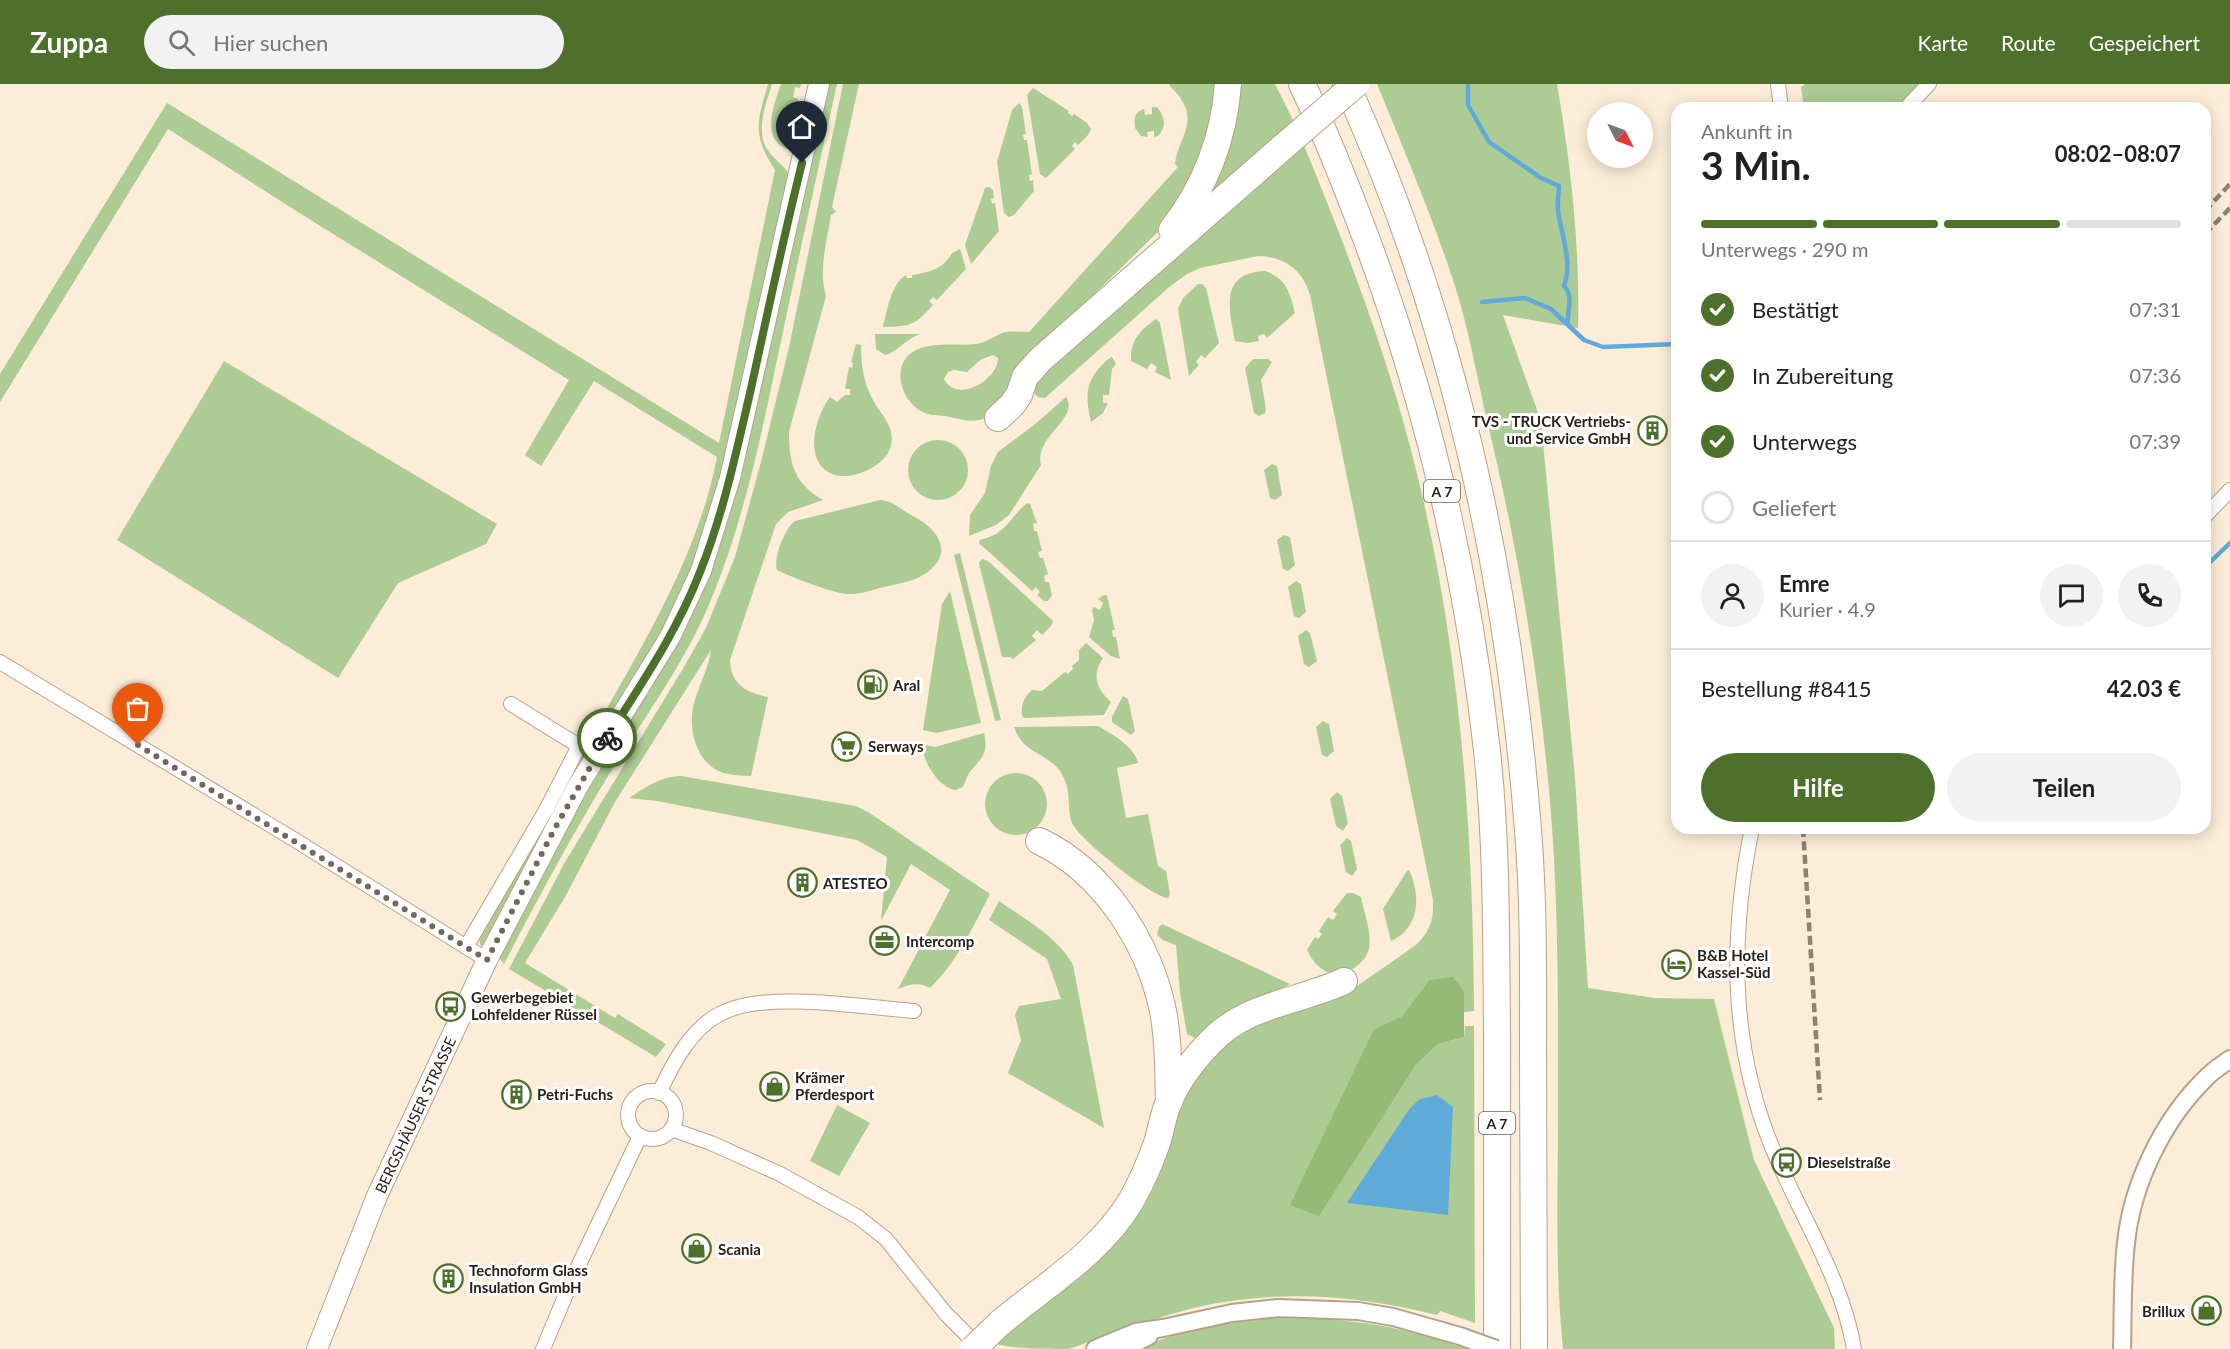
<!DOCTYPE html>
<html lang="de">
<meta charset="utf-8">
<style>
:root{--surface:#fff;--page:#f2f2f2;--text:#222;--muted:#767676;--line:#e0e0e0;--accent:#4d712b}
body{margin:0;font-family:Lato,sans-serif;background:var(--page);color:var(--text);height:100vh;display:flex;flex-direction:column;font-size:22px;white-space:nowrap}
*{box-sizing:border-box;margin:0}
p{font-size:20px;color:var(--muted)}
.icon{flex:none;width:33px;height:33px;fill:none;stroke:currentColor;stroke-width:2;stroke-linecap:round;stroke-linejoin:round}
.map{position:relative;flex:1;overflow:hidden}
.sheet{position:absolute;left:1671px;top:18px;width:540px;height:732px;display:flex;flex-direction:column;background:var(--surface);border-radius:18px;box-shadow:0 3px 15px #0003}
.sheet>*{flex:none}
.needle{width:39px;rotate:132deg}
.controls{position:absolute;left:1587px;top:18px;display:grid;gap:12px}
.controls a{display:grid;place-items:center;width:66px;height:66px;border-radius:50%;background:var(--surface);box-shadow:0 3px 15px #0003;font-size:30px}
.pin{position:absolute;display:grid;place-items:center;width:51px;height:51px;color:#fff;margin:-62px -26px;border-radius:50% 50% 50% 0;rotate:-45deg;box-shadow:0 0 6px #0007}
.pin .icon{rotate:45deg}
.courier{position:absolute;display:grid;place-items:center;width:60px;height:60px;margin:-30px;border:4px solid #4d712b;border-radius:50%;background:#fff;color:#222;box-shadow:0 2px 8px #0007}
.overview em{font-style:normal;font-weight:700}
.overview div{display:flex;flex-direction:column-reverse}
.overview{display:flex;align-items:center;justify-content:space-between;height:102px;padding:0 30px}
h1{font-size:39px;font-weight:700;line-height:45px}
.bar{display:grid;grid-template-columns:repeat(4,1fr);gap:9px 6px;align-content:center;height:72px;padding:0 30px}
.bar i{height:8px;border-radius:4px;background:var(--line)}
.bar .current{background:var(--accent)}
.bar p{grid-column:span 4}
.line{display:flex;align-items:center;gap:15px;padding:0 30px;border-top:2px solid var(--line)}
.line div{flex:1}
.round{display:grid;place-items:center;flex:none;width:63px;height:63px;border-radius:32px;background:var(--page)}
ol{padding:0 30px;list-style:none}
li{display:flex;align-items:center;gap:18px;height:66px}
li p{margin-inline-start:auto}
li .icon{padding:6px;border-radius:50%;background:var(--accent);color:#fff;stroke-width:4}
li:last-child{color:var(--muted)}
li i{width:33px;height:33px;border:3px solid var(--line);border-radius:50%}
.button{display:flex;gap:12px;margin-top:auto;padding:12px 30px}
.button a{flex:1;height:69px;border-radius:36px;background:var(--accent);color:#fff;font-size:24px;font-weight:700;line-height:69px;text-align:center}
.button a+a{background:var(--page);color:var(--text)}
header{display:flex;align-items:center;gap:36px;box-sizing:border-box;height:84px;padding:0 30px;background:var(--accent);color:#fff}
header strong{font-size:28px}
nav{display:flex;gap:33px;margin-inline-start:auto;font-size:21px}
.search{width:420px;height:54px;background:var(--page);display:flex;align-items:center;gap:15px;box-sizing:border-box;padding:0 21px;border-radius:33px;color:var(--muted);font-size:22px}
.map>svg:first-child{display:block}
.green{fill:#accc93;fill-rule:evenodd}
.forest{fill:#95ba76}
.water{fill:#60aada}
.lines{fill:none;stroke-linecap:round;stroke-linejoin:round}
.stream{stroke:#60aada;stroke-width:4.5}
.minor-casing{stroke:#b6a28b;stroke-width:16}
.tertiary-casing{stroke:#b6a28b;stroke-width:20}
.secondary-casing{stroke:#b6a28b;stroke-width:22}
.motorway-casing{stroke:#b6a28b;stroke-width:28}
.minor{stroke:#fff;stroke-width:14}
.tertiary{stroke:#fff;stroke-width:16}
.secondary{stroke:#fff;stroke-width:20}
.motorway{stroke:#fff;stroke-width:26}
.rail{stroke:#8c8172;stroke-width:4.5;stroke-dasharray:9 4.5;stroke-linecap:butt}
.tertiary-bridge-casing{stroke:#b6a28b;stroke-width:20;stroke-linecap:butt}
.motorway-bridge-casing{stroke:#b6a28b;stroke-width:28;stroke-linecap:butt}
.tertiary-bridge{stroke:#fff;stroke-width:16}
.motorway-bridge{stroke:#fff;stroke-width:26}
.done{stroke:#72685b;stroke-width:6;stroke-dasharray:0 10.8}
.route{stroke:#4d712b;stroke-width:8}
.labels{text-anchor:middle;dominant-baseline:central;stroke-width:6;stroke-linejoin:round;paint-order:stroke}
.shield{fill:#fff;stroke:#68645d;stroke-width:1.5}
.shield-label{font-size:14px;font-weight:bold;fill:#282118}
.poi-label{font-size:15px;font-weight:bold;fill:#282118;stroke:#fff;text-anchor:start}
.street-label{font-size:15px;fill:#282118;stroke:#fff}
</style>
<header>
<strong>Zuppa</strong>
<div class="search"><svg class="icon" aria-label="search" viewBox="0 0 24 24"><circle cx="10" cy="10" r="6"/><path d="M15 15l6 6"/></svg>Hier suchen</div>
<nav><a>Karte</a><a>Route</a><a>Gespeichert</a></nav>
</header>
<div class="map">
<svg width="2230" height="1265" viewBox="0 0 2230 1265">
<rect width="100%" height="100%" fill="#fcecd8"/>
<path class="green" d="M768,0h4c-6,21 -18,49 -3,68 7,9 17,15 22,25l-81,351 -41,97 -185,321 -4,-1 -1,-12c41,-71 81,-143 122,-214 47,-83 98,-168 116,-262l-123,-76 -53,85 -16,-11 44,-75 -260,-161 -141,-90 -168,273v-28l167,-271 552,340 56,-273c-23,-35 -18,-48 -7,-86z
M781,0h20l-1,4 -5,-1 -2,10 5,2 -5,24 6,13 -1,6 -11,7c-27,-11 -13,-44 -6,-65z
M829,0h8c-18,81 -36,162 -53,243 -20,94 -38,191 -76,280 -26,60 -66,114 -100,169 -37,61 -71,124 -104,188l-6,-8 57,-115 154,-267 29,-90z
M843,0h16l-27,123 4,5 -5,3c-4,26 -13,55 -5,81l-37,136c0,32 5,51 34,68l-35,12 -12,12 -46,136c0,24 17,33 38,37l-17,79c-12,-1 -25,0 -36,-7 -21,-13 -27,-44 -21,-66 5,-18 15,-36 17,-53l-96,152 -50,95 -40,66 90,55 3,-4 48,30 -10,13 -147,-88 56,-107 119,-195 22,-39 29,-71 26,-95 28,-115z
M1169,0h50l-10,60 -44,81 -87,85 -88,106c-18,9 -27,3 -45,0 -7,-1 -15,0 -22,-4 -25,-12 -34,-54 -2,-64 17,-6 38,-2 55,-4 13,-2 20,-10 30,-12 7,-1 16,0 23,0l149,-165 -3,-3c2,-24 23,-39 6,-65 -3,-6 -9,-9 -12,-15zM993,271l5,3c0,22 -41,46 -54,21l4,-7 6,-2 13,2 13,-12z
M1235,0h40l20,40 -83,70 -5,-3z
M1377,0h180c14,81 23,163 21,244l-75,-13 38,106 34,357 13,210 67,10 59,1 40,161 80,168 1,21h-272c-7,-69 -6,-138 -5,-207 0,-95 1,-190 -4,-285 -9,-150 -33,-296 -68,-441 -10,-44 -18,-90 -32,-133 -22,-67 -50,-133 -77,-199z
M1805,0h115l-23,24h-93l-3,-21z
M1033,4l36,23 -1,2 4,3 2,-2 13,9 4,6 -3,6 -10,10 -3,-3 -3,4 3,3 -29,29 -6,-4 -13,-79z
M1019,19l3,4 4,27 -3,1 1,5h3l5,34 -3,1 1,6 3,-1 1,11 -20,24 -5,2 -5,-4 -7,-51 15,-52z
M1152,23h5c8,9 10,20 1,29l-4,1v-6l-7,1 1,5 -7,-1 -6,-8c-1,-9 -1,-16 9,-19l1,6 7,-1z
M1303,59c41,100 81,202 108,307 48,183 62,372 63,561l-10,1v-21l-35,-11 -27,36 -28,13 -77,178 22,8 97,-150 22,-21 26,-7 1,-11h9l1,297 -35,-12 -3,4c-78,-19 -146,-25 -225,-11 -37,7 -74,21 -109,33 -11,3 -23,9 -35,12 -17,0 -55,0 -72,-5l170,-195 19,-55 18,-27 22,-22 32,-20 72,-24 18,-8 69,-48c14,-13 18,-26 17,-45l-123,-605c-8,-26 -26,-38 -52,-39l-58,12 -13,6 -19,14 -123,110 -7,-1 -4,-4 -1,-12z
M989,103l4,3 1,8 -3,1 1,5 3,-1 4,28 -28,33 -6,-19 20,-57z
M960,165l6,20 -29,31 -4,-3 -4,4 4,4c-19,21 -22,21 -50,22 4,-16 8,-43 23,-52l1,3h5v-3c19,-3 31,-6 40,-22z
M1265,187c21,7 25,21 30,42l-28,25 -3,-4 -6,2 1,5 -12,2 -12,-2c-6,-32 -16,-68 30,-70z
M1198,200h4l4,4 13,55 -14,15 -4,-3 -5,7 3,3 -10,11 -11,-67 5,-11z
M1156,235l4,4 11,57 -16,-8 2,-5 -6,-4 -4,6 -16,-8c-1,-20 9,-31 25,-42z
M875,250h45c-14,5 -24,19 -35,21l-9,-6z
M856,260l5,1c0,17 2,34 9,49 5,12 14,21 19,32 11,26 -12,43 -35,49 -11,2 -21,2 -30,-6 -19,-17 -7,-55 6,-72l7,5 8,-7h5v-6h-5l4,-22 3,1 1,-5 -2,-1z
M1112,273l4,7 -4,5 -3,26h-6v8h5l-5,10 -12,9c-5,-22 -7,-38 10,-56 4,-4 6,-7 11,-9z
M1253,275h15l4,3 -11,18 5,29 -1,4 -6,3 -5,-3 -9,-45z
M224,277l273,163 -11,20 -88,39 -60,95 -221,-138z
M1066,313c14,22 -32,39 -25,68l-32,50 -13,10 -27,11 1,-21 15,-22 6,-27 7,-14 36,-27z
M908 386a30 30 0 1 1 60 0a30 30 0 1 1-60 0Z
M1272,380l5,2 5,29 -7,5 -5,-2 -6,-28z
M880,416c15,1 20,10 33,16 26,13 43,39 10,59 -11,7 -27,9 -39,12 -12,3 -25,8 -37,7 -15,-1 -56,-17 -70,-24 -4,-12 8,-42 18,-49z
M1027,419l3,1 7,19 -4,1 1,7h3l5,20 -4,1 2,6h3l5,16 -4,2 1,6h4l3,13 -4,6h-4l-7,-6 3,-3 -4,-5 -4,4 -53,-48 1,-3c27,-6 29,-22 47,-37z
M1284,451l6,2 5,28 -7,6 -5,-2 -6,-29z
M960,469l41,167 -6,1 -41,-166z
M982,475l6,2 65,60 -2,5 -9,9 -5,-5 -5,6 4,4 -23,19 -3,-2h-8l-23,-94z
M1296,497l5,3 5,28 -7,6 -5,-2 -6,-29z
M950,507l31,132 -45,10 -13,-3 19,-126z
M1104,511l3,1 8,34h-3l1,7h3l4,22 -9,-3 -22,-19 5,-17 -2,-10 2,-3 6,3 3,-7 -5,-4z
M1306,546l4,3 7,28 -8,6 -5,-3 -6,-28z
M1086,559l17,15c-12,17 -6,32 8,44l-7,13 -80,3 -2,-3c-1,-10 2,-18 10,-25l10,1 23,-19 3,2 5,-5 -1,-3 7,-6v-10z
M1123,612l5,3 7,32 -4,4 -19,-13v-5z
M1323,637l6,3 5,27 -7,6 -5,-2 -6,-28z
M1098,642c14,8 37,21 40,37l-21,5 9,50 22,-4 10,52 8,5 4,23 -2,4c-17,-1 -87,-58 -95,-73 -8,-16 1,-33 -13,-54 -14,-19 -37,-17 -46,-44z
M984,649c5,22 -3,25 -15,40 -3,5 -4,10 -6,14l-8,3c-17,-3 -32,-29 -34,-46l14,3z
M985 720a31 31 0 1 1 62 0a31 31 0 1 1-62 0Z
M681,692l175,30 12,6 122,82c-17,33 -33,68 -60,94 -12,-6 -19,-4 -32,1l52,-99 -39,-26 -30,57 6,-64 -30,-17 -200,-39 -28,-3c19,-12 30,-21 52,-22z
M1337,708l5,4 6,27 -5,8 -7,-5 -6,-27z
M1347,754l4,3 6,28 -5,7 -6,-4 -6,-27z
M1409,786c12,26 11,58 -18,71l-8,-32 24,-38z
M1347,809h6l8,4c3,16 11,35 8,51 -4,18 -27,31 -44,23 -9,-5 -14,-13 -18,-21l8,-13 3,2 4,-5 -3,-3 9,-14 5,3 4,-6 -4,-3z
M999,817c27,19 58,35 74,64l31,163 -96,-55 13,-33 -6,-25 4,-9 42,-7 -14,-40 -58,-39z
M1162,840l128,60 -93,55 -10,-5 -7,-41 -4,-48 -13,-5 -6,-5 2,-8z
M837,1021l33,18 -31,53 -29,-15z
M1277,1234c65,-1 129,8 190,31h-330c45,-20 92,-27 140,-31z"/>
<path class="forest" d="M1453,893l11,14v46l-26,7 -22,21 -97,151 -29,-11 84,-176 28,-13 27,-36z"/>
<path class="water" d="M1437,1011l16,12 -5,108 -101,-12 63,-95 10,-9z"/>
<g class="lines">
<path class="stream" d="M1468,0v21l21,37 52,36 18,8c0,8 -2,16 -1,24 3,25 15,52 6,76 11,11 2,25 4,39
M1482,218l43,-4 26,11 33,31 19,7 74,-3
M2205,483l25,-24"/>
<defs>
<path id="minor" d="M1778,0l3,24
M1906,24l23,-24
M2205,432l25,-26
M0,578l295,178 192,120
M1752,744c-23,113 -22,224 25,331 27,62 66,123 77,190
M466,863l80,-137 33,-64 -68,-42
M628 1031a24 24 0 1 1 48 0a24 24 0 1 1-48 0Z
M659,1009c14,-30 33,-67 65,-81 45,-21 139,-5 190,-1
M671,1045l40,14 69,31 78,43 28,22 60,75 34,34
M543,1265l31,-74 66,-139"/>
<path id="tertiary" d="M1095,1265l41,-17 27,-4 69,-15 46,-5 80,3 35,6 67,19
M1124,1265l25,-13
M2122,1265c1,-35 0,-71 4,-106 6,-59 37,-123 79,-164 7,-8 17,-14 25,-20"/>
<path id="secondary" d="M317,1265l60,-153 110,-236 91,-174 92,-149 31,-66 29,-93 89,-394"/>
<path id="motorway" d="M1302,0c22,45 40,91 58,138 65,170 107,348 127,529 10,93 9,186 10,279 0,107 0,213 0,319
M1346,0c107,235 162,490 182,746 6,73 5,147 5,221 0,99 1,199 1,298
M1172,146c33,-43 52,-92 56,-146
M998,334l14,-13 7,-10 6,-18 15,-17 243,-213
M1039,757c64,30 110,102 124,170 6,30 5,61 6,91
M999,1240c46,-39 100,-70 132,-123 10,-18 19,-38 26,-58 4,-13 6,-27 11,-39 10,-26 31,-52 51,-70 34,-30 85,-34 125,-53"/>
</defs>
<use href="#minor" class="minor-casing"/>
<use href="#tertiary" class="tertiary-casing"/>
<use href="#secondary" class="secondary-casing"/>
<use href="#motorway" class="motorway-casing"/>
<use href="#minor" class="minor"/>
<use href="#tertiary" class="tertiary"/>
<use href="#secondary" class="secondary"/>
<use href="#motorway" class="motorway"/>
<path class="rail" d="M2205,127l25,-27
M2205,150l25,-26
M1803,744l17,272"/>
<defs>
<path id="tertiary-bridge" d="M1460,1252l36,13"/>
<path id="motorway-bridge" d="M1283,63l73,-63
M973,1265l26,-25"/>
</defs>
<use href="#tertiary-bridge" class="tertiary-bridge-casing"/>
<use href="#motorway-bridge" class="motorway-bridge-casing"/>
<use href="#tertiary-bridge" class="tertiary-bridge"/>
<use href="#motorway-bridge" class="motorway-bridge"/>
</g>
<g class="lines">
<path class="done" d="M138,661l349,215 68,-132 52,-90"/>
<path class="route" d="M607,654c34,-54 70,-106 93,-166 23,-57 36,-119 50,-179 17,-77 33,-154 52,-230"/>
</g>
<defs>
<symbol id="building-ring" viewBox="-11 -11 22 22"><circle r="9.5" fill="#fff" stroke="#4d712b" stroke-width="1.5"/><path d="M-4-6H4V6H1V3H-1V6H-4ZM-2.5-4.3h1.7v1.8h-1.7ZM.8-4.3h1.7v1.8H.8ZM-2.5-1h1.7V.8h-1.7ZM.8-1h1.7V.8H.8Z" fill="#4d712b"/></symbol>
<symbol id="fuel-ring" viewBox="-11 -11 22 22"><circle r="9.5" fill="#fff" stroke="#4d712b" stroke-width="1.5"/><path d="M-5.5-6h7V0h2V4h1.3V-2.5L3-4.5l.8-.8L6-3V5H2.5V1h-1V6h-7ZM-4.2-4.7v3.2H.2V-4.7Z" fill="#4d712b"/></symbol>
<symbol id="supermarket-ring" viewBox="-11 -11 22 22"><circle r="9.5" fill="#fff" stroke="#4d712b" stroke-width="1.5"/><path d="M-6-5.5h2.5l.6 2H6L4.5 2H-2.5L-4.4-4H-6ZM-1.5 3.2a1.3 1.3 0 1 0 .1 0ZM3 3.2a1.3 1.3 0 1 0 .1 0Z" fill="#4d712b"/></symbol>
<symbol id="office-ring" viewBox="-11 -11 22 22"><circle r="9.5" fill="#fff" stroke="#4d712b" stroke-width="1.5"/><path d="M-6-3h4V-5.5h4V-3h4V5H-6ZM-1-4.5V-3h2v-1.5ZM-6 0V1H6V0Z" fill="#4d712b"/></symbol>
<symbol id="hotel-ring" viewBox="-11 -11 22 22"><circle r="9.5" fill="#fff" stroke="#4d712b" stroke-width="1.5"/><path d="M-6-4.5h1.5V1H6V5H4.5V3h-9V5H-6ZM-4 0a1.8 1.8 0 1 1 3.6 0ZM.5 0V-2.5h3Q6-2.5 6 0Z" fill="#4d712b"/></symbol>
<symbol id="bus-ring" viewBox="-11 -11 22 22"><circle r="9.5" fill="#fff" stroke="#4d712b" stroke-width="1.5"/><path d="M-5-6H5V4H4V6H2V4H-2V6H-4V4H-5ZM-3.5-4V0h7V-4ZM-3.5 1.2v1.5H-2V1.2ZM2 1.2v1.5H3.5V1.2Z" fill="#4d712b"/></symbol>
<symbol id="shop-ring" viewBox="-11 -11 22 22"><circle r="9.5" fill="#fff" stroke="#4d712b" stroke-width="1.5"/><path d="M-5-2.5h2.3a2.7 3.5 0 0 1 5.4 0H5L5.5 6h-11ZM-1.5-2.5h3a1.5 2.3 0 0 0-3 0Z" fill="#4d712b"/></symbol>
</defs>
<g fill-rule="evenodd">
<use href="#building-ring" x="1636" y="330" width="33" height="33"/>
<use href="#fuel-ring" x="856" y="584" width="33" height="33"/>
<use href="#supermarket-ring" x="830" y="646" width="33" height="33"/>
<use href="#building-ring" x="786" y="782" width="33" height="33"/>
<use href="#office-ring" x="868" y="840" width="33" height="33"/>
<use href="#hotel-ring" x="1660" y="864" width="33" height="33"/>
<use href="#bus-ring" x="434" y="906" width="33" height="33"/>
<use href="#shop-ring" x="758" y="986" width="33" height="33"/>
<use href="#building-ring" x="500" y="994" width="33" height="33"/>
<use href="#bus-ring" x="1770" y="1062" width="33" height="33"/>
<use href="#shop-ring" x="680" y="1148" width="33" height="33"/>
<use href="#building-ring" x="432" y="1178" width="33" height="33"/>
<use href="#shop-ring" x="2190" y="1210" width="33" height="33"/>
</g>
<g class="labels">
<g class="shield">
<rect x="1424" y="396" width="36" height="22" rx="4.5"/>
<rect x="1479" y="1028" width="36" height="22" rx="4.5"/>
</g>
<g class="shield-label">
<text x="1442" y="407">A 7</text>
<text x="1497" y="1039">A 7</text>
</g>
<g class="poi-label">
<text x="1631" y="337" text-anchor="end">TVS - TRUCK Vertriebs-<tspan x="1631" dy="17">und Service GmbH</tspan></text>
<text x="893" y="601">Aral</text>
<text x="868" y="662">Serways</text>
<text x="823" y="799">ATESTEO</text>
<text x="906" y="857">Intercomp</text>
<text x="1697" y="871">B&amp;B Hotel<tspan x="1697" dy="17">Kassel-Süd</tspan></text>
<text x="471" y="913">Gewerbegebiet<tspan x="471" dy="17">Lohfeldener Rüssel</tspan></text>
<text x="795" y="993">Krämer<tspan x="795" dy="17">Pferdesport</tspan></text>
<text x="537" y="1010">Petri-Fuchs</text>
<text x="1807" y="1078">Dieselstraße</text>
<text x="718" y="1165">Scania</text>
<text x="469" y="1186">Technoform Glass<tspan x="469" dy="17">Insulation GmbH</tspan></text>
<text x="2185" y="1227" text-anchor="end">Brillux</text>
</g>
<g class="street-label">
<text transform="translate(415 1031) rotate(-65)">BERGSHÄUSER STRASSE</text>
</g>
</g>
</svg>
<div class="controls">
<a><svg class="needle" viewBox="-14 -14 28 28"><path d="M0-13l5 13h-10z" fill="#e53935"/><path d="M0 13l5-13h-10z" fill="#767676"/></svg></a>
</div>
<div class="pin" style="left:138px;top:661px;background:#ea580c"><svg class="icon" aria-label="bag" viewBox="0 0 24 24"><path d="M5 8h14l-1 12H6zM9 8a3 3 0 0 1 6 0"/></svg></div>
<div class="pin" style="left:802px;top:79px;background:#1f2937"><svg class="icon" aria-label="home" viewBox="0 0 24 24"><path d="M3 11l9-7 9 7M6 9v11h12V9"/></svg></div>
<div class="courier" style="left:607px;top:654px"><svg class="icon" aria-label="bike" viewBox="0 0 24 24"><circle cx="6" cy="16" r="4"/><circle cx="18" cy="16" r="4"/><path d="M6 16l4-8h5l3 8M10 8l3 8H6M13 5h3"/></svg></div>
<section class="sheet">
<div class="overview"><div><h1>3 Min.</h1><p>Ankunft in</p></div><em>08:02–08:07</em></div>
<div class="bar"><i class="current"></i><i class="current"></i><i class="current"></i><i></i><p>Unterwegs · 290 m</p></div>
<ol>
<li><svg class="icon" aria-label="check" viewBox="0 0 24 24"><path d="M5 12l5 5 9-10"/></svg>Bestätigt<p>07:31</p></li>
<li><svg class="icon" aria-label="check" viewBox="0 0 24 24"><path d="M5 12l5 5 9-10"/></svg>In Zubereitung<p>07:36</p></li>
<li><svg class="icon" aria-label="check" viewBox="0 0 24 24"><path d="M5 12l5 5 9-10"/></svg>Unterwegs<p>07:39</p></li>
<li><i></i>Geliefert</li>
</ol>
<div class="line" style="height:108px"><a class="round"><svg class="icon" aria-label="person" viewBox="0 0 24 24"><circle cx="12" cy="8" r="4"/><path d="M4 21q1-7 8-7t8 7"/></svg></a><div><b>Emre</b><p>Kurier · 4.9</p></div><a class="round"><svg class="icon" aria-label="chat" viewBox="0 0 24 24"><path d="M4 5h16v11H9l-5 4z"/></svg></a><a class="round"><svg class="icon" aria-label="phone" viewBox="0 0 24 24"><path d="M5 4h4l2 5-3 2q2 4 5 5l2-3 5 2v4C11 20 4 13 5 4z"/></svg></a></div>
<div class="line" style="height:78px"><div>Bestellung #8415</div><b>42.03 €</b></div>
<div class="button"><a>Hilfe</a><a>Teilen</a></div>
</section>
</div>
